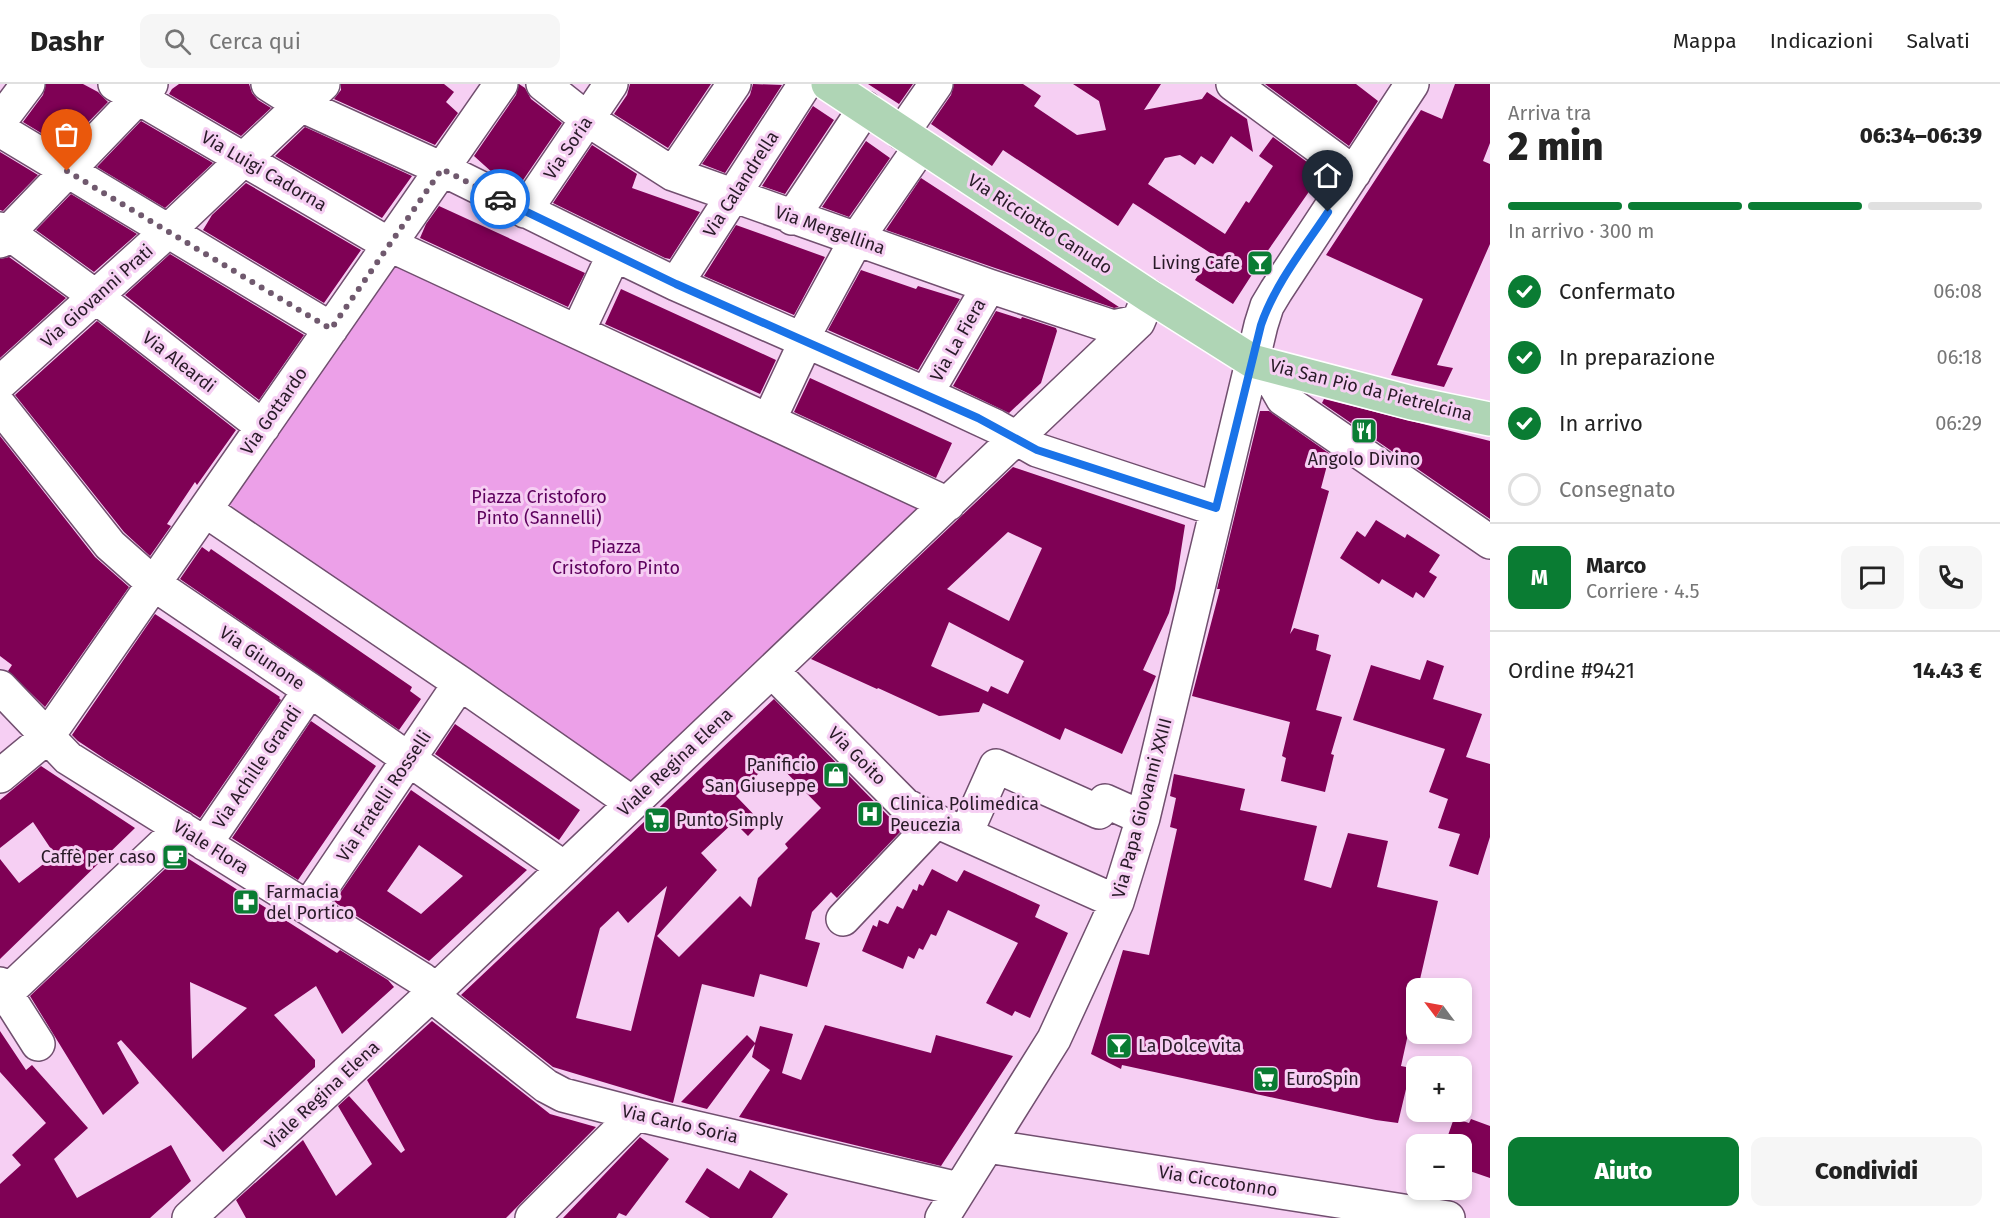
<!DOCTYPE html>
<html lang="it">
<meta charset="utf-8">
<style>
:root{--surface:#fff;--page:#f6f6f6;--text:#222;--muted:#767676;--line:#e0e0e0;--accent:#0a7c33}
body{margin:0;font-family:"Fira Sans",sans-serif;background:var(--page);color:var(--text);height:100vh;display:flex;flex-direction:column;font-size:22px;white-space:nowrap}
*{box-sizing:border-box;margin:0}
p{font-size:20px;color:var(--muted)}
.icon{flex:none;width:33px;height:33px;fill:none;stroke:currentColor;stroke-width:2;stroke-linecap:round;stroke-linejoin:round}
.map{position:relative;flex:1;overflow:hidden}
.panel{display:flex;flex-direction:column;background:var(--surface);width:510px}
.panel>*{flex:none}
.needle{width:39px;rotate:302deg}
.tools{position:absolute;left:1406px;top:894px;display:grid;gap:12px}
.tools a{display:grid;place-items:center;width:66px;height:66px;border-radius:12px;background:var(--surface);box-shadow:0 3px 9px #0003;font-size:30px}
.pin{position:absolute;display:grid;place-items:center;width:51px;height:51px;color:#fff;margin:-62px -26px;border-radius:50% 50% 50% 0;rotate:-45deg;box-shadow:0 0 6px #0007}
.pin .icon{rotate:45deg}
.courier{position:absolute;display:grid;place-items:center;width:60px;height:60px;margin:-30px;border:4px solid #1a73e8;border-radius:50%;background:#fff;color:#222;box-shadow:0 2px 8px #0007}
.summary em{font-style:normal;font-weight:800}
.summary div{display:flex;flex-direction:column-reverse}
.summary{display:flex;align-items:center;justify-content:space-between;height:102px;padding:0 18px}
h1{font-size:39px;font-weight:800;line-height:45px}
.bar{display:grid;grid-template-columns:repeat(4,1fr);gap:9px 6px;align-content:center;height:72px;padding:0 18px}
.bar i{height:8px;border-radius:4px;background:var(--line)}
.bar .on{background:var(--accent)}
.bar p{grid-column:span 4}
.line{display:flex;align-items:center;gap:15px;padding:0 18px;border-top:2px solid var(--line)}
.line div{flex:1}
.round{display:grid;place-items:center;flex:none;width:63px;height:63px;border-radius:12px;background:var(--page)}
ol{padding:0 18px;list-style:none}
li{display:flex;align-items:center;gap:18px;height:66px}
li p{margin-inline-start:auto}
li .icon{padding:6px;border-radius:50%;background:var(--accent);color:#fff;stroke-width:4}
li:last-child{color:var(--muted)}
li i{width:33px;height:33px;border:3px solid var(--line);border-radius:50%}
.primary-button{display:flex;gap:12px;margin-top:auto;padding:12px 18px}
.primary-button a{flex:1;height:69px;border-radius:12px;background:var(--accent);color:#fff;font-size:24px;font-weight:800;line-height:69px;text-align:center}
.primary-button a+a{background:var(--page);color:var(--text)}
header{display:flex;align-items:center;gap:36px;box-sizing:border-box;height:84px;padding:0 30px;background:var(--surface);border-bottom:2px solid var(--line)}
header strong{font-size:28px}
nav{display:flex;gap:33px;margin-inline-start:auto;font-size:21px}
.search{width:420px;height:54px;background:var(--page);display:flex;align-items:center;gap:15px;box-sizing:border-box;padding:0 21px;border-radius:12px;color:var(--muted);font-size:22px}
main{display:flex;flex:1;min-height:0}
.map>svg:first-child{display:block}
.green{fill:#eca0e8}
.building{fill:#7f0155;fill-rule:evenodd}
.lines{fill:none;stroke-linecap:round;stroke-linejoin:round}
.minor-casing{stroke:#714f6f;stroke-width:36}
.major-casing{stroke:#fff;stroke-width:36}
.minor{stroke:#fff;stroke-width:33}
.major{stroke:#afd5b5;stroke-width:33}
.done{stroke:#70596e;stroke-width:6;stroke-dasharray:0 10.8}
.route{stroke:#1a73e8;stroke-width:8}
.labels{text-anchor:middle;dominant-baseline:central;stroke-width:6;stroke-linejoin:round;paint-order:stroke}
.street-label{font-size:18px;fill:#281a27;stroke:#f6cff3}
.poi-label{font-size:18px;fill:#281a27;stroke:#f6cff3;text-anchor:start}
.park-label{font-size:18px;fill:#5d005d;stroke:#f6cff3}
</style>
<header>
<strong>Dashr</strong>
<div class="search"><svg class="icon" aria-label="search" viewBox="0 0 24 24"><circle cx="10" cy="10" r="6"/><path d="M15 15l6 6"/></svg>Cerca qui</div>
<nav><a>Mappa</a><a>Indicazioni</a><a>Salvati</a></nav>
</header>
<main>
<div class="map">
<svg width="1490" height="1134" viewBox="0 0 1490 1134">
<rect width="100%" height="100%" fill="#f6cff3"/>
<path class="green" d="M388,175l541,247 -296,279 -412,-286z"/>
<path class="building" d="M46,0h37l15,8 10,10 -44,45 -41,-25 20,-27z
M179,0h70l3,9 6,7 13,8 -30,28 -72,-42 3,-5z
M341,0h103l10,8 -8,10 12,11 -23,32 -101,-46 7,-9z
M519,0l6,4 6,11 31,24 -43,63 -25,-12 -20,-18 42,-61z
M630,0h81l-43,64 -54,-34 13,-19z
M753,0l29,1 -57,88 -23,-9 48,-69z
M868,0h45l-14,20z
M954,0h69l18,12 -7,10 43,29 29,-5 -7,-29 -26,-17h88l-17,26 58,-11 5,-7 40,27 6,33 -22,-16 -18,28 -12,-8 -6,9 -15,-10 -15,3 -17,26 77,50 21,-33 3,2 24,-37 -14,-10 14,-19 49,36 -60,86 -29,45 -38,-24 17,-26 -79,-51 -15,23 -115,-76 -11,16 -61,-42 20,-29z
M1265,0h91l22,17 -29,45z
M1455,0h35v59l-7,18 7,3v80l-53,121 16,3 -9,19 -53,-12 32,-76 -97,-44 95,-145 21,9z
M813,22l21,14 -49,74 -23,-8z
M141,37l72,42 -48,45 -68,-41z
M305,43l107,49 -30,42 -107,-62z
M866,57l24,17 -41,59 -27,-10z
M592,61l45,29 -5,14 68,24 -30,47 -5,-1 -112,-55z
M0,68l38,23 -35,36 -3,-1z
M921,94l198,129 -5,1 -119,-40 -109,-38z
M246,99l115,67 -37,53 -121,-73 9,-15z
M71,110l66,40 -43,38 -58,-42z
M439,122l146,67 -17,34 -148,-69 6,-14z
M736,141l89,32 -31,58 -90,-39z
M170,170l134,81 -45,65 -134,-105z
M9,173l57,41 -66,60v-99z
M861,186l55,19 2,-3 42,13 -42,71 -90,-40z
M621,205l155,71 -16,34 -155,-70z
M996,227l25,8 1,-2 34,11 1,3 -16,52 -32,30 -56,-27z
M97,237l139,109 -39,55 -2,-3 -28,42 4,2 -21,30 -26,-24 -109,-137z
M810,294l142,65 -16,35 -142,-66z
M1324,315l166,42v78l-168,-116z
M1260,327h9l61,43 -9,34 8,3 -39,143 4,-6 25,7 -3,15 15,5 -15,55 26,7 -11,37 3,1 -9,37 -44,-11 5,-23 -4,-2 8,-34 -98,-26 28,-107h-3z
M0,352l95,121 34,30 -84,120 -37,-36 4,-6 -12,-9z
M1013,383l172,58 -10,64 -6,24 -26,57 13,6 -34,78 -57,-26 -5,12 -77,-37 -4,9 -40,4 -61,-28 -1,1 -66,-30zM1008,448l34,16 -33,73 -62,-32zM949,538l75,39 -16,33 -17,-8 -3,6 -57,-26z
M1376,436l29,18 2,-4 33,21 -11,17 8,5 -13,21 -8,-6 -3,6 -31,-19 -3,5 -39,-26 17,-27 8,6z
M202,463l7,5 2,-3 201,138 -2,4 11,8 -22,31 -219,-151z
M155,530l125,83 -1,1 2,2 -81,118 -92,-57 -30,-20 -6,-6z
M1427,576l17,6 -11,33 49,15 -16,43 24,7v73l-12,38 -29,-9 11,-32 -22,-6 10,-29 -19,-7 16,-43 -92,-29 18,-55 49,15z
M774,615l128,131 -65,68 -6,-6 -19,20 -7,27 15,4 -13,44 -47,-13 -6,23 -52,-13 -29,119 -120,-36 -92,-72zM777,679l44,45 -36,36 3,4 -30,30 -7,29 -11,-11 -61,61 -22,-21 60,-66 -16,-17 33,-31 14,14 13,-14 -25,-26 28,-28 4,4zM667,802l-36,145 -55,-13 24,-90 18,-17 10,12z
M311,637l65,45 -78,114 -66,-42z
M455,640l125,86 -21,30 -124,-86z
M41,682l94,62 -135,131v-100l19,24 36,-28 -22,-33 -33,26v-48z
M1174,690l71,15 -5,21 77,16 -13,54 27,8 17,-55 40,8 -11,46 61,14 -20,87h-2v10l-15,68 10,2 -13,55 -22,-3 -254,-55 -1,4 -30,-15 32,-104 26,5 28,-126 -7,-2 6,-29 -6,-2z
M411,706l116,80 -98,91 -95,-59zM419,761l44,31 -42,38 -34,-23z
M181,770l156,99 3,-3 48,30 6,7 -52,47 -26,-48 -42,29 41,45v7l-92,85 -102,-112 -4,3 22,40 -36,32 -73,-119zM190,898l57,26 -55,51z
M932,785l25,13 7,-12 76,35 -5,12 33,16 -38,85 -15,-7 -3,5 -26,-13 32,-60 -70,-33 -12,26 -5,-2 -8,16 -4,-2 -5,11 -6,-3 -5,13 -41,-18 11,-26 4,2 2,-7 9,4 9,-18 6,3 10,-20 4,2 2,-7 4,2z
M432,937l118,93 46,13 -90,91h-260l-10,-18 67,-60 33,56 36,-32 -34,-58 11,-10 52,57 4,-3 -38,-70z
M825,941l106,28 5,-18 77,21 -72,110 -202,-49 31,-47 -18,-13 3,-13 -48,65 -26,-7 66,-67 8,8 5,-17 33,8 -11,39 19,7z
M0,947l26,39 6,-5 56,63 -34,31 23,39 94,-53 20,36 -41,37h-150v-34l21,-19 -9,-10 34,-32 -46,-51z
M1454,1034l15,5 2,-4 19,7v52l-29,-10v-24h-16z
M640,1053l29,22 -43,57 -7,-3 -3,5h-53z
M707,1084l32,21 11,-19 38,24 -16,24h-62l-25,-16z"/>
<g class="lines">
<defs>
<path id="minor" d="M115,0l275,161 558,259
M268,0l33,21 141,64 172,85 62,30 250,110 69,32 42,24 179,59
M543,0l44,35 86,55 316,112 124,41 25,-5
M1233,0l121,89
M0,37l28,-37
M0,46l331,199
M902,49l34,-49
M673,90l61,-90
M525,127l86,-127
M792,134l73,-110
M0,145l14,8 81,59 168,131
M0,157l151,-157
M676,200l129,-200
M578,247l36,-77
M802,255l54,-99 65,-94
M1263,280l20,35 207,143
M0,299l168,-152 155,-147
M926,310l63,-108
M0,322l110,139 44,39 156,106 254,178
M769,336l37,-79
M205,426l255,173 172,120
M772,587l133,134 31,16 181,81
M0,603l68,71 355,222 8,15 115,91 17,9 73,19 323,75
M0,692l47,-39 454,-653
M966,749l30,-67 103,46 6,-11 38,17
M205,760l105,-154
M308,824l152,-225
M843,835l93,-98
M0,900l38,60
M0,915l181,-171
M987,1062l461,72
M189,1134l242,-223 707,-673 11,-26
M532,1134l104,-104
M942,1134l112,-179 63,-137 26,-84 118,-493 6,-19 9,-15 136,-207"/>
<path id="major" d="M828,0l321,212 103,65 160,42 78,16"/>
</defs>
<use href="#minor" class="minor-casing"/>
<use href="#major" class="major-casing"/>
<use href="#minor" class="minor"/>
<use href="#major" class="major"/>
</g>
<g class="lines">
<path class="done" d="M67,87l264,158 111,-160 58,30"/>
<path class="route" d="M500,115l176,85 302,134 59,32 179,58 45,-183c14,-41 43,-77 67,-113"/>
</g>
<defs>
<symbol id="bar-square" viewBox="-11 -11 22 22"><rect x="-9" y="-9" width="18" height="18" rx="4" fill="#0a7c33" stroke="#f6cff3"/><path d="M-6-5H6L.8 .8V4.5H3.5V6h-7V4.5H-.8V.8Z" fill="#fff"/></symbol>
<symbol id="restaurant-square" viewBox="-11 -11 22 22"><rect x="-9" y="-9" width="18" height="18" rx="4" fill="#0a7c33" stroke="#f6cff3"/><path d="M-5-6h1v4h1v-4h1v4h1v-4h1v5L-1.5 .5V6h-2V.5L-5-1ZM5-6V6H3V1.5H1.5Q1.5-4 5-6Z" fill="#fff"/></symbol>
<symbol id="shop-square" viewBox="-11 -11 22 22"><rect x="-9" y="-9" width="18" height="18" rx="4" fill="#0a7c33" stroke="#f6cff3"/><path d="M-5-2.5h2.3a2.7 3.5 0 0 1 5.4 0H5L5.5 6h-11ZM-1.5-2.5h3a1.5 2.3 0 0 0-3 0Z" fill="#fff"/></symbol>
<symbol id="hospital-square" viewBox="-11 -11 22 22"><rect x="-9" y="-9" width="18" height="18" rx="4" fill="#0a7c33" stroke="#f6cff3"/><path d="M-5-5h3v3.5h4V-5h3V5h-3V1.5h-4V5h-3Z" fill="#fff"/></symbol>
<symbol id="supermarket-square" viewBox="-11 -11 22 22"><rect x="-9" y="-9" width="18" height="18" rx="4" fill="#0a7c33" stroke="#f6cff3"/><path d="M-6-5.5h2.5l.6 2H6L4.5 2H-2.5L-4.4-4H-6ZM-1.5 3.2a1.3 1.3 0 1 0 .1 0ZM3 3.2a1.3 1.3 0 1 0 .1 0Z" fill="#fff"/></symbol>
<symbol id="cafe-square" viewBox="-11 -11 22 22"><rect x="-9" y="-9" width="18" height="18" rx="4" fill="#0a7c33" stroke="#f6cff3"/><path d="M-5.5-4.5H6V0H3Q3 3.5 0 3.5H-2.5Q-5.5 3.5-5.5 0ZM3-3.2v2h1.7v-2ZM-6 4.5H4V6H-6Z" fill="#fff"/></symbol>
<symbol id="pharmacy-square" viewBox="-11 -11 22 22"><rect x="-9" y="-9" width="18" height="18" rx="4" fill="#0a7c33" stroke="#f6cff3"/><path d="M-2-6h4v4h4v4h-4v4h-4v-4h-4v-4h4Z" fill="#fff"/></symbol>
</defs>
<g fill-rule="evenodd">
<use href="#bar-square" x="1245" y="164" width="30" height="30"/>
<use href="#restaurant-square" x="1349" y="332" width="30" height="30"/>
<use href="#shop-square" x="821" y="676" width="30" height="30"/>
<use href="#hospital-square" x="855" y="715" width="30" height="30"/>
<use href="#supermarket-square" x="642" y="721" width="30" height="30"/>
<use href="#cafe-square" x="160" y="758" width="30" height="30"/>
<use href="#pharmacy-square" x="231" y="803" width="30" height="30"/>
<use href="#bar-square" x="1104" y="947" width="30" height="30"/>
<use href="#supermarket-square" x="1251" y="980" width="30" height="30"/>
</g>
<g class="labels">
<g class="street-label">
<text transform="translate(568 64) rotate(-56)">Via Soria</text>
<text transform="translate(264 87) rotate(30)">Via Luigi Cadorna</text>
<text transform="translate(741 100) rotate(-57)">Via Calandrella</text>
<text transform="translate(1040 140) rotate(33)">Via Ricciotto Canudo</text>
<text transform="translate(830 146) rotate(19)">Via Mergellina</text>
<text transform="translate(97 212) rotate(-42)">Via Giovanni Prati</text>
<text transform="translate(958 256) rotate(-60)">Via La Fiera</text>
<text transform="translate(179 278) rotate(38)">Via Aleardi</text>
<text transform="translate(1371 306) rotate(14)">Via San Pio da Pietrelcina</text>
<text transform="translate(274 327) rotate(-55)">Via Gottardo</text>
<text transform="translate(262 574) rotate(34)">Via Giunone</text>
<text transform="translate(857 672) rotate(45)">Via Goito</text>
<text transform="translate(675 678) rotate(-43)">Viale Regina Elena</text>
<text transform="translate(257 683) rotate(-56)">Via Achille Grandi</text>
<text transform="translate(384 712) rotate(-56)">Via Fratelli Rosselli</text>
<text transform="translate(1142 724) rotate(-75)">Via Papa Giovanni XXIII</text>
<text transform="translate(211 763) rotate(32)">Viale Flora</text>
<text transform="translate(322 1011) rotate(-43)">Viale Regina Elena</text>
<text transform="translate(680 1040) rotate(13)">Via Carlo Soria</text>
<text transform="translate(1218 1097) rotate(9)">Via Ciccotonno</text>
</g>
<g class="poi-label">
<text x="1240" y="179" text-anchor="end">Living Cafe</text>
<text x="1364" y="375" text-anchor="middle">Angolo Divino</text>
<text x="816" y="681" text-anchor="end">Panificio<tspan x="816" dy="21">San Giuseppe</tspan></text>
<text x="890" y="720">Clinica Polimedica<tspan x="890" dy="21">Peucezia</tspan></text>
<text x="676" y="736">Punto Simply</text>
<text x="156" y="773" text-anchor="end">Caffè per caso</text>
<text x="266" y="808">Farmacia<tspan x="266" dy="21">del Portico</tspan></text>
<text x="1138" y="962">La Dolce vita</text>
<text x="1286" y="995">EuroSpin</text>
</g>
<g class="park-label">
<text x="539" y="413">Piazza Cristoforo<tspan x="539" dy="21">Pinto (Sannelli)</tspan></text>
<text x="616" y="463">Piazza<tspan x="616" dy="21">Cristoforo Pinto</tspan></text>
</g>
</g>
</svg>
<div class="tools">
<a><svg class="needle" viewBox="-14 -14 28 28"><path d="M0-13l5 13h-10z" fill="#e53935"/><path d="M0 13l5-13h-10z" fill="#767676"/></svg></a>
<a>+</a>
<a>−</a>
</div>
<div class="pin" style="left:67px;top:87px;background:#ea580c"><svg class="icon" aria-label="bag" viewBox="0 0 24 24"><path d="M5 8h14l-1 12H6zM9 8a3 3 0 0 1 6 0"/></svg></div>
<div class="pin" style="left:1328px;top:128px;background:#1f2937"><svg class="icon" aria-label="home" viewBox="0 0 24 24"><path d="M3 11l9-7 9 7M6 9v11h12V9"/></svg></div>
<div class="courier" style="left:500px;top:115px"><svg class="icon" aria-label="car" viewBox="0 0 24 24"><path d="M5 17H2v-5l4-1 3-4h7l3 4 3 1v5h-3M9 17h6M6 11h13"/><circle cx="7" cy="17" r="2"/><circle cx="17" cy="17" r="2"/></svg></div>
</div>
<section class="panel">
<div class="summary"><div><h1>2 min</h1><p>Arriva tra</p></div><em>06:34–06:39</em></div>
<div class="bar"><i class="on"></i><i class="on"></i><i class="on"></i><i></i><p>In arrivo · 300 m</p></div>
<ol>
<li><svg class="icon" aria-label="check" viewBox="0 0 24 24"><path d="M5 12l5 5 9-10"/></svg>Confermato<p>06:08</p></li>
<li><svg class="icon" aria-label="check" viewBox="0 0 24 24"><path d="M5 12l5 5 9-10"/></svg>In preparazione<p>06:18</p></li>
<li><svg class="icon" aria-label="check" viewBox="0 0 24 24"><path d="M5 12l5 5 9-10"/></svg>In arrivo<p>06:29</p></li>
<li><i></i>Consegnato</li>
</ol>
<div class="line" style="height:108px"><b class="round" style="background:var(--accent);color:#fff">M</b><div><b>Marco</b><p>Corriere · 4.5</p></div><a class="round"><svg class="icon" aria-label="chat" viewBox="0 0 24 24"><path d="M4 5h16v11H9l-5 4z"/></svg></a><a class="round"><svg class="icon" aria-label="phone" viewBox="0 0 24 24"><path d="M5 4h4l2 5-3 2q2 4 5 5l2-3 5 2v4C11 20 4 13 5 4z"/></svg></a></div>
<div class="line" style="height:78px"><div>Ordine #9421</div><b>14.43 €</b></div>
<div class="primary-button"><a>Aiuto</a><a>Condividi</a></div>
</section>
</main>
